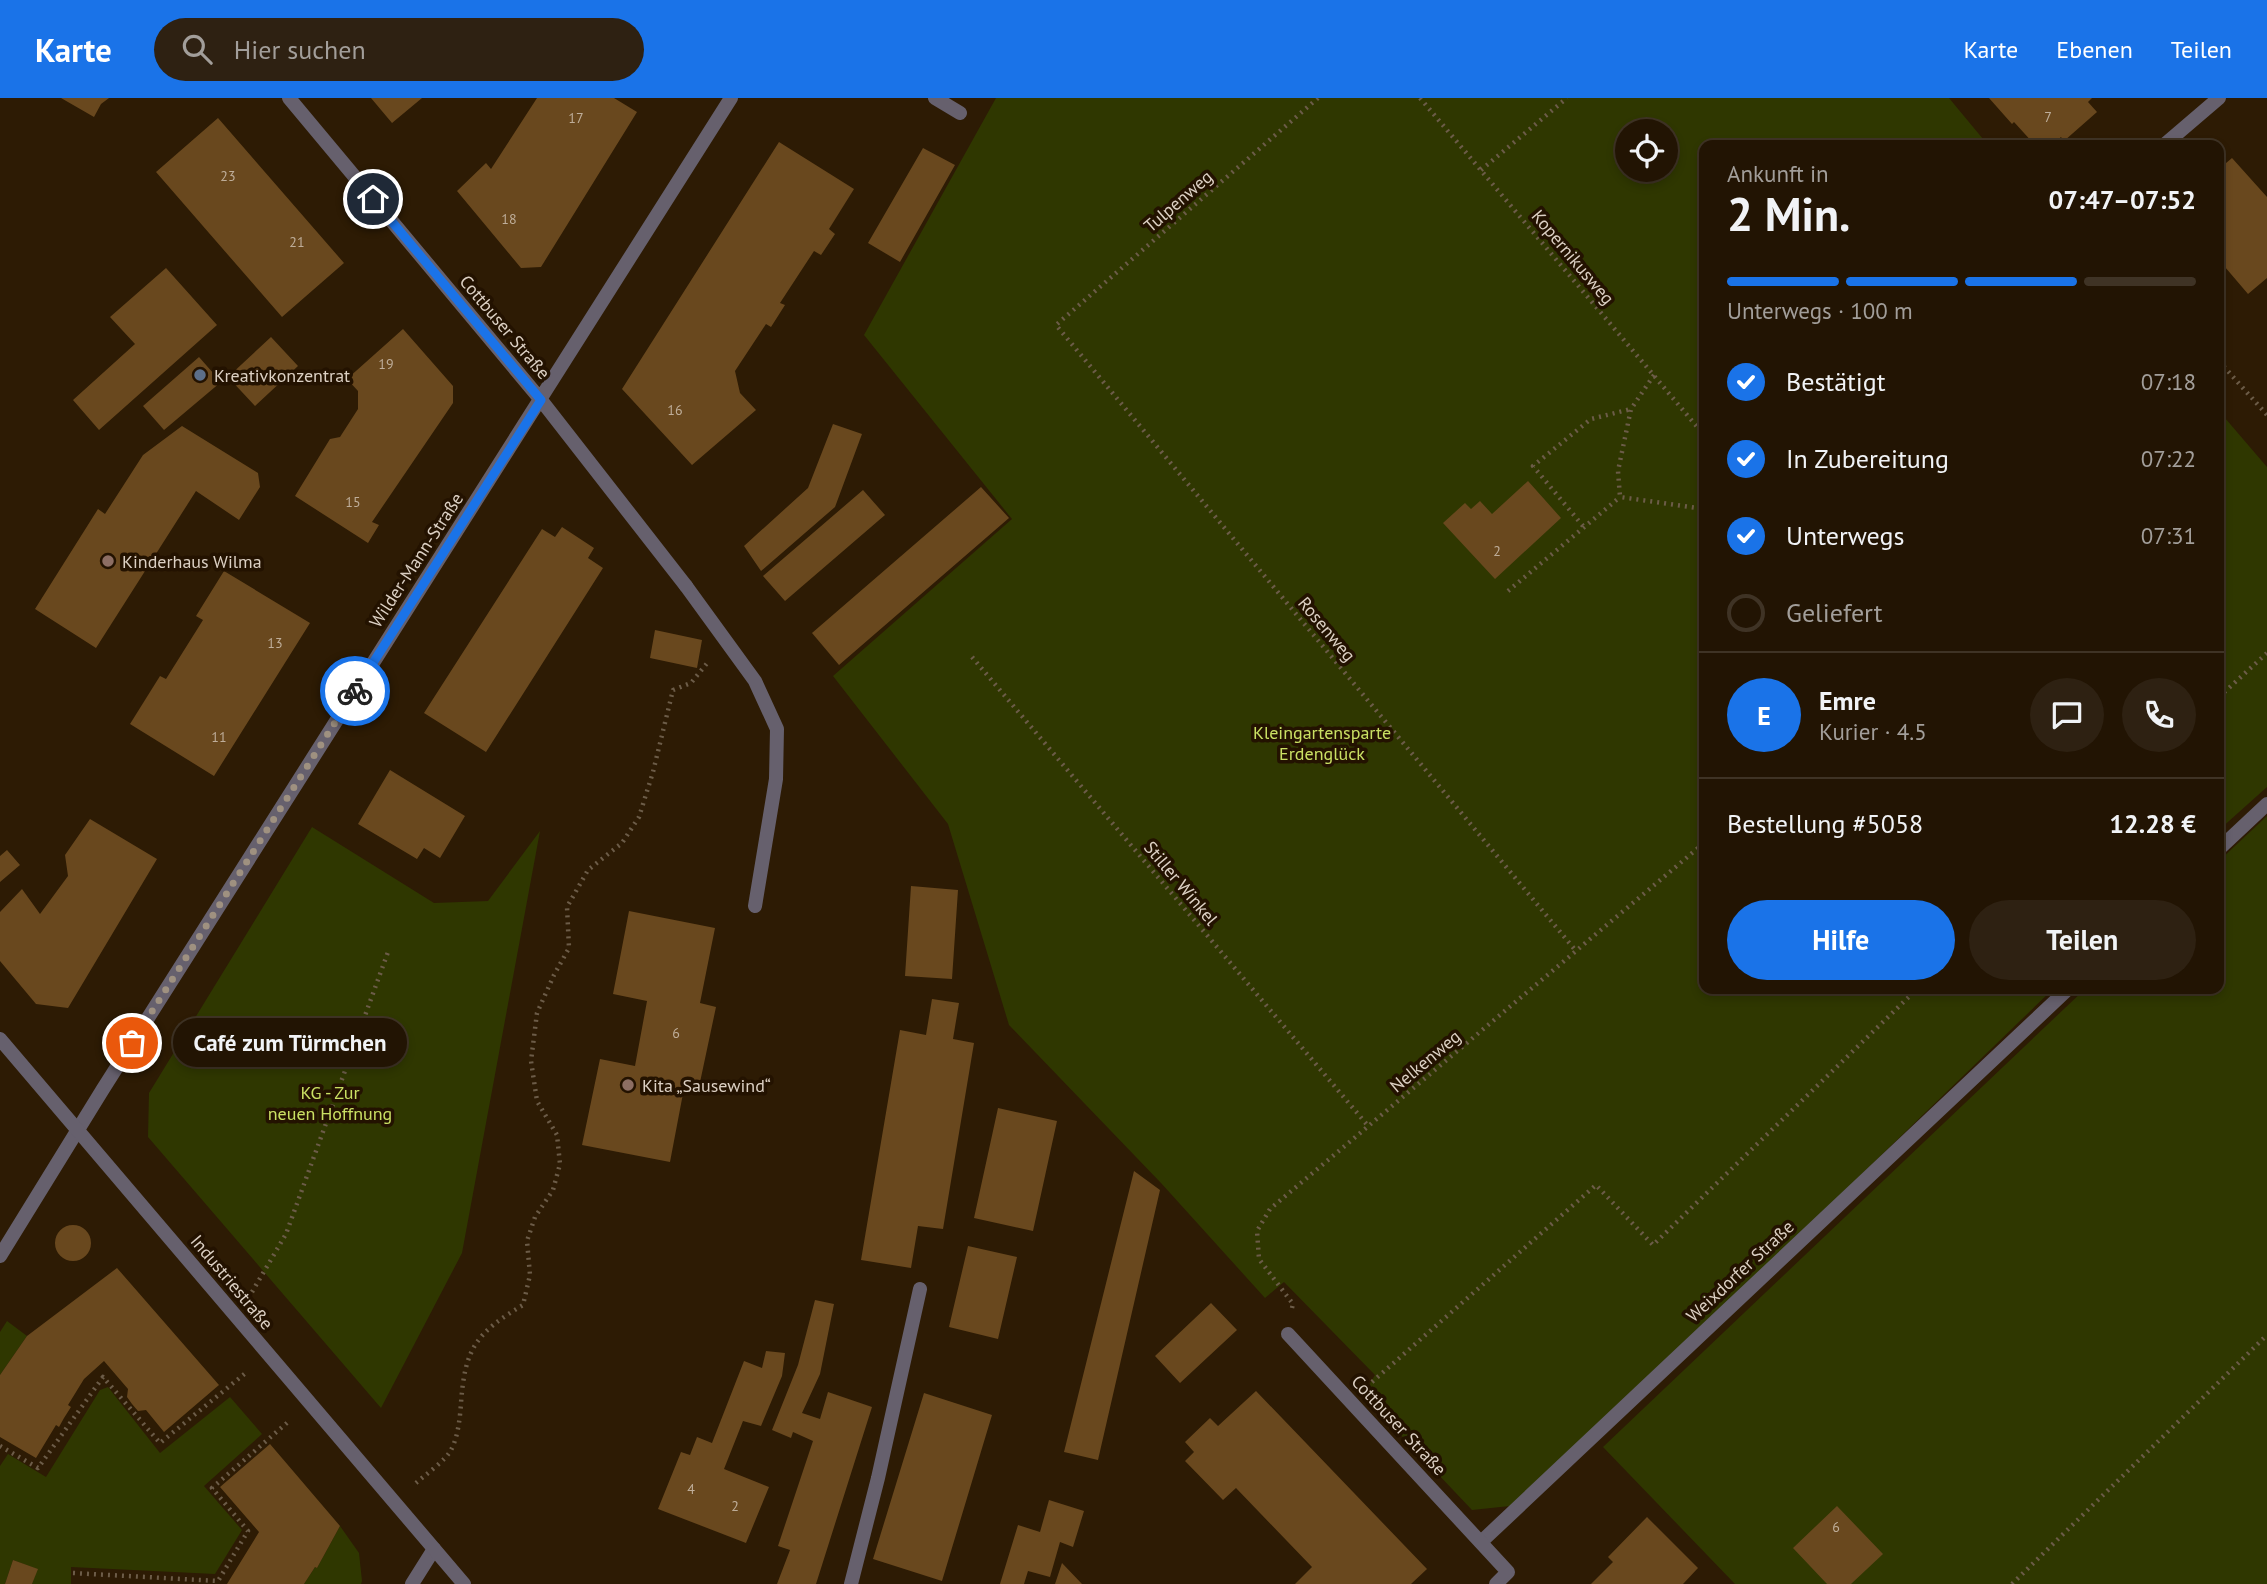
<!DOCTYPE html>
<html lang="de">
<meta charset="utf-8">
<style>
:root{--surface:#221403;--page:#2e2112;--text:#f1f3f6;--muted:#a29e9a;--line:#3f3325;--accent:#1a73e8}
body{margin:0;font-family:"PT Sans",sans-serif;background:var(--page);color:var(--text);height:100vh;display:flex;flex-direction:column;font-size:26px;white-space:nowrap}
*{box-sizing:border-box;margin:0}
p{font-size:23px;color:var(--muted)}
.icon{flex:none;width:38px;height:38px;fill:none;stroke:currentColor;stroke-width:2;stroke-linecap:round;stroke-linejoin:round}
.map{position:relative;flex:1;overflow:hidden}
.panel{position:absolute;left:1699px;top:42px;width:525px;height:854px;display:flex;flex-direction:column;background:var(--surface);border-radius:14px;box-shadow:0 4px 10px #0003,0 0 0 2px var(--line)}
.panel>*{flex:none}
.buttons{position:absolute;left:1615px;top:21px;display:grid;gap:14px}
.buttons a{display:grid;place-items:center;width:63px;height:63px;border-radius:50%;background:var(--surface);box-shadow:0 4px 10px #0003,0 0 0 2px var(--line);font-size:35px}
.pin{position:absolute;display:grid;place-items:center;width:60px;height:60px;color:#fff;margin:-30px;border:4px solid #fff;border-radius:50%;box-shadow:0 2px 7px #0007}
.courier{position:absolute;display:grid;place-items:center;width:70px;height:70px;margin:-35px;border:5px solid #1a73e8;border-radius:50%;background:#fff;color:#222;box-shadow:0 2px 9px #0007}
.bubble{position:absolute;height:49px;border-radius:24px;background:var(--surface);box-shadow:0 4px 10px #0003,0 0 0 2px var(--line);font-size:23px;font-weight:700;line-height:49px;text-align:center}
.headline em{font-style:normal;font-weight:700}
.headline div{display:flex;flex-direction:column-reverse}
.headline{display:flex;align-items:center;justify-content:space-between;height:119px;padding:0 28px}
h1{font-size:46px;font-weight:700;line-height:52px}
.bar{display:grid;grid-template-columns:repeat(4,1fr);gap:10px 7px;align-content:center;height:84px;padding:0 28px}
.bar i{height:9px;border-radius:5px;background:var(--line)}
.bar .selected{background:var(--accent)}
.bar p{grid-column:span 4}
.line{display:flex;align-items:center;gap:18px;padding:0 28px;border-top:2px solid var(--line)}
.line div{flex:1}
.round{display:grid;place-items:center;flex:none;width:74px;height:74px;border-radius:37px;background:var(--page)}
ol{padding:0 28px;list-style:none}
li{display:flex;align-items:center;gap:21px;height:77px}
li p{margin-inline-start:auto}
li .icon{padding:7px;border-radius:50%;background:var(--accent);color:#fff;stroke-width:4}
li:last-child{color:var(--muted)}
li i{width:38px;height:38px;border:4px solid var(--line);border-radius:50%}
.action{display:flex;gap:14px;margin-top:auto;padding:14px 28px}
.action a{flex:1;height:80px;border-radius:42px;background:var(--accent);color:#fff;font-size:28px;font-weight:700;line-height:80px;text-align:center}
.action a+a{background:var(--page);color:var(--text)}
header{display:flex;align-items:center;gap:42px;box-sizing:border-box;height:98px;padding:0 35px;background:var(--accent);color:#fff}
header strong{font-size:33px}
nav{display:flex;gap:38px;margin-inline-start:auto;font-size:24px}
.search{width:490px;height:63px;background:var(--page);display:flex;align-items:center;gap:18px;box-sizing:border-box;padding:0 24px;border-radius:38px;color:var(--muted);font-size:26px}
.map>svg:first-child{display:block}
.green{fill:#2f3700;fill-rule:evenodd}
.building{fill:#69481e}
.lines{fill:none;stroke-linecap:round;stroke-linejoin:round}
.path{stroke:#6c5c48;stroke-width:4.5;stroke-dasharray:2 5;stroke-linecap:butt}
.service{stroke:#66606d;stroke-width:14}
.minor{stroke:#66606d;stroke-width:14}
.tertiary{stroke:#66606d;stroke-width:14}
.done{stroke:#9f9180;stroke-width:7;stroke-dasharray:0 12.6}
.route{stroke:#1a73e8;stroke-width:9}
.service-dot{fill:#5c6f8a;stroke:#231200;stroke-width:2.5}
.education-dot{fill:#8d6e63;stroke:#231200;stroke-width:2.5}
.labels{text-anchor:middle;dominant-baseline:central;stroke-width:7;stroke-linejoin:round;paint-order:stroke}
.number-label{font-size:14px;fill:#bfae9a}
.street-label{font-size:18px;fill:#dcd0c3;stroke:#231200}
.poi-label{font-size:18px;fill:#dcd0c3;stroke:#231200;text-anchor:start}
.park-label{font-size:18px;fill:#cae063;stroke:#231200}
</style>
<header>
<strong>Karte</strong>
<div class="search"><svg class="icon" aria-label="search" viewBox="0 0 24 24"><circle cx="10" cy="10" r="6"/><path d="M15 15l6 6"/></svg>Hier suchen</div>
<nav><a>Karte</a><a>Ebenen</a><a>Teilen</a></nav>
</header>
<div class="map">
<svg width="2267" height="1486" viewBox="0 0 2267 1486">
<rect width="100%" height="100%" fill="#2d1b04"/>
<path class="green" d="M996,0h953l39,47h-284v844h349l-216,209 -327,308 -38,4 -109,-115 12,-20 -91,-93 -19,16 -104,-115 -152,-158 -61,-201 -115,-148 179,-157 -148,-184zM1628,33h38v39h-38z
M2219,313l48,56v320l-48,43z
M2267,718v768h-532l-132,-137 482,-458h134v-128z
M312,729l122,76 54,-2 52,-70 -78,422 -81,155 -233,-271 1,-44z
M7,1223l20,15 -27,39v-43z
M108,1289l52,66 70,-56 32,37 -58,52 38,44 -27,44 -144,-7v17h-39l5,-15 -24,-9 -8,24h-5v-118l8,-12 38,23 54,-87z
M340,1428l19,27 3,28 -1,3h-57l11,-17 2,1z"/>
<path class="building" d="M61,0h48l-8,6 -7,13z
M371,0h51l-30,25z
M537,0h77l23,14 -96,155 -20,1 -64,-77 29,-28 5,6z
M1989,0h103l-4,4 9,10 -33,29 -3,-4 -10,8h-16l-21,-23 -2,2z
M218,20l126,145 -62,54 -126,-145z
M779,44l75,47 -25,40 6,5 -14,21 -7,-4 -34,52 5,2 -14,22 -5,-3 -31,47 5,22 16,17 -64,55 -70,-76z
M923,50l32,17 -55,97 -32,-19z
M2232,60l35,39v81l-19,16 -29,-34v-91z
M166,170l51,57 -118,105 -26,-30 62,-56 -25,-27z
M403,231l50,57v17l-81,119 7,3 -11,18 -73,-47 35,-57 10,-2 18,-28v-18l-11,-12z
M271,239l27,29 -43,40 -27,-29z
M199,259l22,25 -57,48 -21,-24z
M833,326l29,10 -27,73 -74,64 -17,-25 64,-58z
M182,328l76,47 2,14 -21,33 -43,-29 -100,157 -61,-39 63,-100 7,5 38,-59z
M1528,383l33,37 -66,61 -52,-56 22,-20 6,6 9,-8 12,13z
M981,389l28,31 -170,147 -27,-32z
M863,392l22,25 -100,86 -22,-25z
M562,429l32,21 -6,10 15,10 -117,184 -62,-39 118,-184 13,8z
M224,473l86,52 -96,153 -84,-52 30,-48 6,3 37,-59 -7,-4z
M655,532l47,10 -5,28 -47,-10z
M390,672l75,46 -25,42 -16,-10 -7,11 -59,-35z
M90,721l67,40 -89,149 -32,-4 -36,-43v-49l22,-23 18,25 28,-38 -3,-21z
M7,752l13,15 -20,17v-26z
M911,788l47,4 -6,89 -47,-3z
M629,813l86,17 -15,75 16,4 -17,80 -14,-4 -15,79 -88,-17 18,-86 35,7 12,-65 -34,-7z
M932,901l27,4 -6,36 21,4 -31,186 -25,-3 -7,42 -50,-8 39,-230 26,5z
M998,1010l59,13 -24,110 -59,-13z
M1134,1073l26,19 -62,270 -34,-8z
M55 1145a18 18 0 1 1 36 0a18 18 0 1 1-36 0Z
M968,1148l49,11 -19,82 -49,-12z
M117,1170l102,117 -55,47 -18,-22 -8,1 -6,-7 -5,-7 1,-8 -24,-28 -20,18 -16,26 3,2 -7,11 -5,9 -3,-2 -20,33 -36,-21v-62l27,-39z
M815,1202l19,4 -14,70 -18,39 18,6 8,-27 44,15 -56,177h-39l13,-34 -12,-4 35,-105 -20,-9 -2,6 -19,-8 26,-65z
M1211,1205l26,27 -57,53 -25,-27z
M766,1253l19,2 -3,23 -21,50 -18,-5 -19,48 45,18 -23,56 -88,-34 23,-57 9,3 7,-18 15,6 32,-82 18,7z
M1256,1293l171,178 -16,15h-116l17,-17 -76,-79 -13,12 -38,-39 9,-9 -9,-10 25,-24 8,8z
M924,1295l68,22 -50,166 -69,-22z
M270,1346l70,82 -23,42 -2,-1 -11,17h-77l32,-52 -39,-45z
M1049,1402l35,11 -11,36 -13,-5 -10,35 -22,-6 -4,13h-24l18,-59 22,7z
M1837,1408l46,48 -32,30h-24l-34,-36z
M1647,1419l51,51 -15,16h-92l22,-22 -5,-5z
M13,1462l25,9 -6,15h-27z
M1062,1465l20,21h-27z"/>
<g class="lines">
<path class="path" d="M1318,0l-262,227 520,626
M1420,0l284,337
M1481,72l86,-72
M2219,263l48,54
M1654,277l-23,34 -13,62 2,26 84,12
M1583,428l-50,-60 58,-47 40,-10
M1508,493l112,-94
M972,559l397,470
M2219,599l48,-44
M252,1194l34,-58 102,-282
M1292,1210l1,-4 -34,-45 -2,-28 13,-22 434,-366
M1372,1284l224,-197 57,60 264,-256
M0,1348l38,22 65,-91 57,66 88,-72
M416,1385c9,-8 30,-23 35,-33 7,-13 9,-32 10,-47 4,-55 15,-70 62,-98l7,-30 -3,-34 8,-24 18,-27 7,-26 -3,-29 -20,-34 -6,-40 6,-48 17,-38 15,-27 -2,-41 21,-37 34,-27 17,-26 14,-45 20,-82 18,-7 17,-21
M73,1475l145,8 30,-50 -36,-43 76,-66
M2012,1486l255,-249"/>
<path class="service" d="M935,0l25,15
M686,488l69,95 22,48 -1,50 -21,127
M2219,751l48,-45
M1481,1444l587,-553
M851,1486l27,-106 42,-189"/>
<path class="minor" d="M289,0l252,302 145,186
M2164,47l55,-47
M0,1158l103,-167 628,-991
M1288,1236l220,238 -12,12
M412,1486l22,-35"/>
<path class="tertiary" d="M0,941l464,545"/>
</g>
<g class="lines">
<path class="done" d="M132,945l223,-352"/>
<path class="route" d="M355,593l186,-291 -168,-201"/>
</g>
<circle class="service-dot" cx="200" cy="277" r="7"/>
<g class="education-dot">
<circle cx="108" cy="463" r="7"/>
<circle cx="628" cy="987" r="7"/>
</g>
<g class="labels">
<g class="number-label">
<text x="2048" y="19">7</text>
<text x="576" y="20">17</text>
<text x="228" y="78">23</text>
<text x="509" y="121">18</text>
<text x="297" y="144">21</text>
<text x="386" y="266">19</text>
<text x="675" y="312">16</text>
<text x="353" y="404">15</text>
<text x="1497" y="453">2</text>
<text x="275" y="545">13</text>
<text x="219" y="639">11</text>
<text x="676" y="935">6</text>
<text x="691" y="1391">4</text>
<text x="735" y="1408">2</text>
<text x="1836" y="1429">6</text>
</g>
<g class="street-label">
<text transform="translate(1178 103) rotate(-41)">Tulpenweg</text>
<text transform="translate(1573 159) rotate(50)">Kopernikusweg</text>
<text transform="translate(505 229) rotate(50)">Cottbuser Straße</text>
<text transform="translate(416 462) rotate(-57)">Wilder-Mann-Straße</text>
<text transform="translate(1327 531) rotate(50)">Rosenweg</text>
<text transform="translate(1181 785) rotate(50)">Stiller Winkel</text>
<text transform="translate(1425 963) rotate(-40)">Nelkenweg</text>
<text transform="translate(1740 1173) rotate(-43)">Weixdorfer Straße</text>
<text transform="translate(232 1184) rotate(50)">Industriestraße</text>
<text transform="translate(1399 1327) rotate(47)">Cottbuser Straße</text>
</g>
<g class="poi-label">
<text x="214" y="277">Kreativkonzentrat</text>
<text x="122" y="463">Kinderhaus Wilma</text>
<text x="642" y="987">Kita „Sausewind“</text>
</g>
<g class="park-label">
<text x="1322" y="634">Kleingartensparte<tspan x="1322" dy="21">Erdenglück</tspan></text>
<text x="330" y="994">KG - Zur<tspan x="330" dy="21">neuen Hoffnung</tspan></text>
</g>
</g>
</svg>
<div class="buttons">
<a><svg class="icon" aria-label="locate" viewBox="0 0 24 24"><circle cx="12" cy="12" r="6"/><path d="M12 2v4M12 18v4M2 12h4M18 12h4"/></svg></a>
</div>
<div class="pin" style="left:132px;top:945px;background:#ea580c"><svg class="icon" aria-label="bag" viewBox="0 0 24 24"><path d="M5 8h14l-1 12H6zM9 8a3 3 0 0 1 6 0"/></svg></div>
<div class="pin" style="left:373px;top:101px;background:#1f2937"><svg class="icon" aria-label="home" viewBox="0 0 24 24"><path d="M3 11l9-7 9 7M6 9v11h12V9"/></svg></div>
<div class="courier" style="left:355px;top:593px"><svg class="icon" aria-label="bike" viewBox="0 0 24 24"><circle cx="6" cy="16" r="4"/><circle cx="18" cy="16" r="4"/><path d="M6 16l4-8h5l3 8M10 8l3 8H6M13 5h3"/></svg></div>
<div class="bubble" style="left:173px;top:920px;width:234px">Café zum Türmchen</div>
<section class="panel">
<div class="headline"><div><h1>2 Min.</h1><p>Ankunft in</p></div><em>07:47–07:52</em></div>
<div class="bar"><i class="selected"></i><i class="selected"></i><i class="selected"></i><i></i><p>Unterwegs · 100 m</p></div>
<ol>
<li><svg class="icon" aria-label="check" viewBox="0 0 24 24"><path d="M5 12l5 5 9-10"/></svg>Bestätigt<p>07:18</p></li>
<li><svg class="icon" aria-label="check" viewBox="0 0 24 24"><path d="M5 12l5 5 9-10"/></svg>In Zubereitung<p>07:22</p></li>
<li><svg class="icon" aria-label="check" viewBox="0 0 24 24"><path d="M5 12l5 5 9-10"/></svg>Unterwegs<p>07:31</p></li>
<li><i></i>Geliefert</li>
</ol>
<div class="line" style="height:126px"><b class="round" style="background:var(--accent);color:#fff">E</b><div><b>Emre</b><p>Kurier · 4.5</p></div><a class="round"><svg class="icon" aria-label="chat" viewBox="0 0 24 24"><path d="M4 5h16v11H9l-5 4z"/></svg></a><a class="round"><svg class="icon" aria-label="phone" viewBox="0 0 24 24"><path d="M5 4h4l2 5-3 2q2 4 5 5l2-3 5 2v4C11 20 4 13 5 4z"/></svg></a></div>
<div class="line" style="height:91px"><div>Bestellung #5058</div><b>12.28 €</b></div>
<div class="action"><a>Hilfe</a><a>Teilen</a></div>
</section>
</div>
